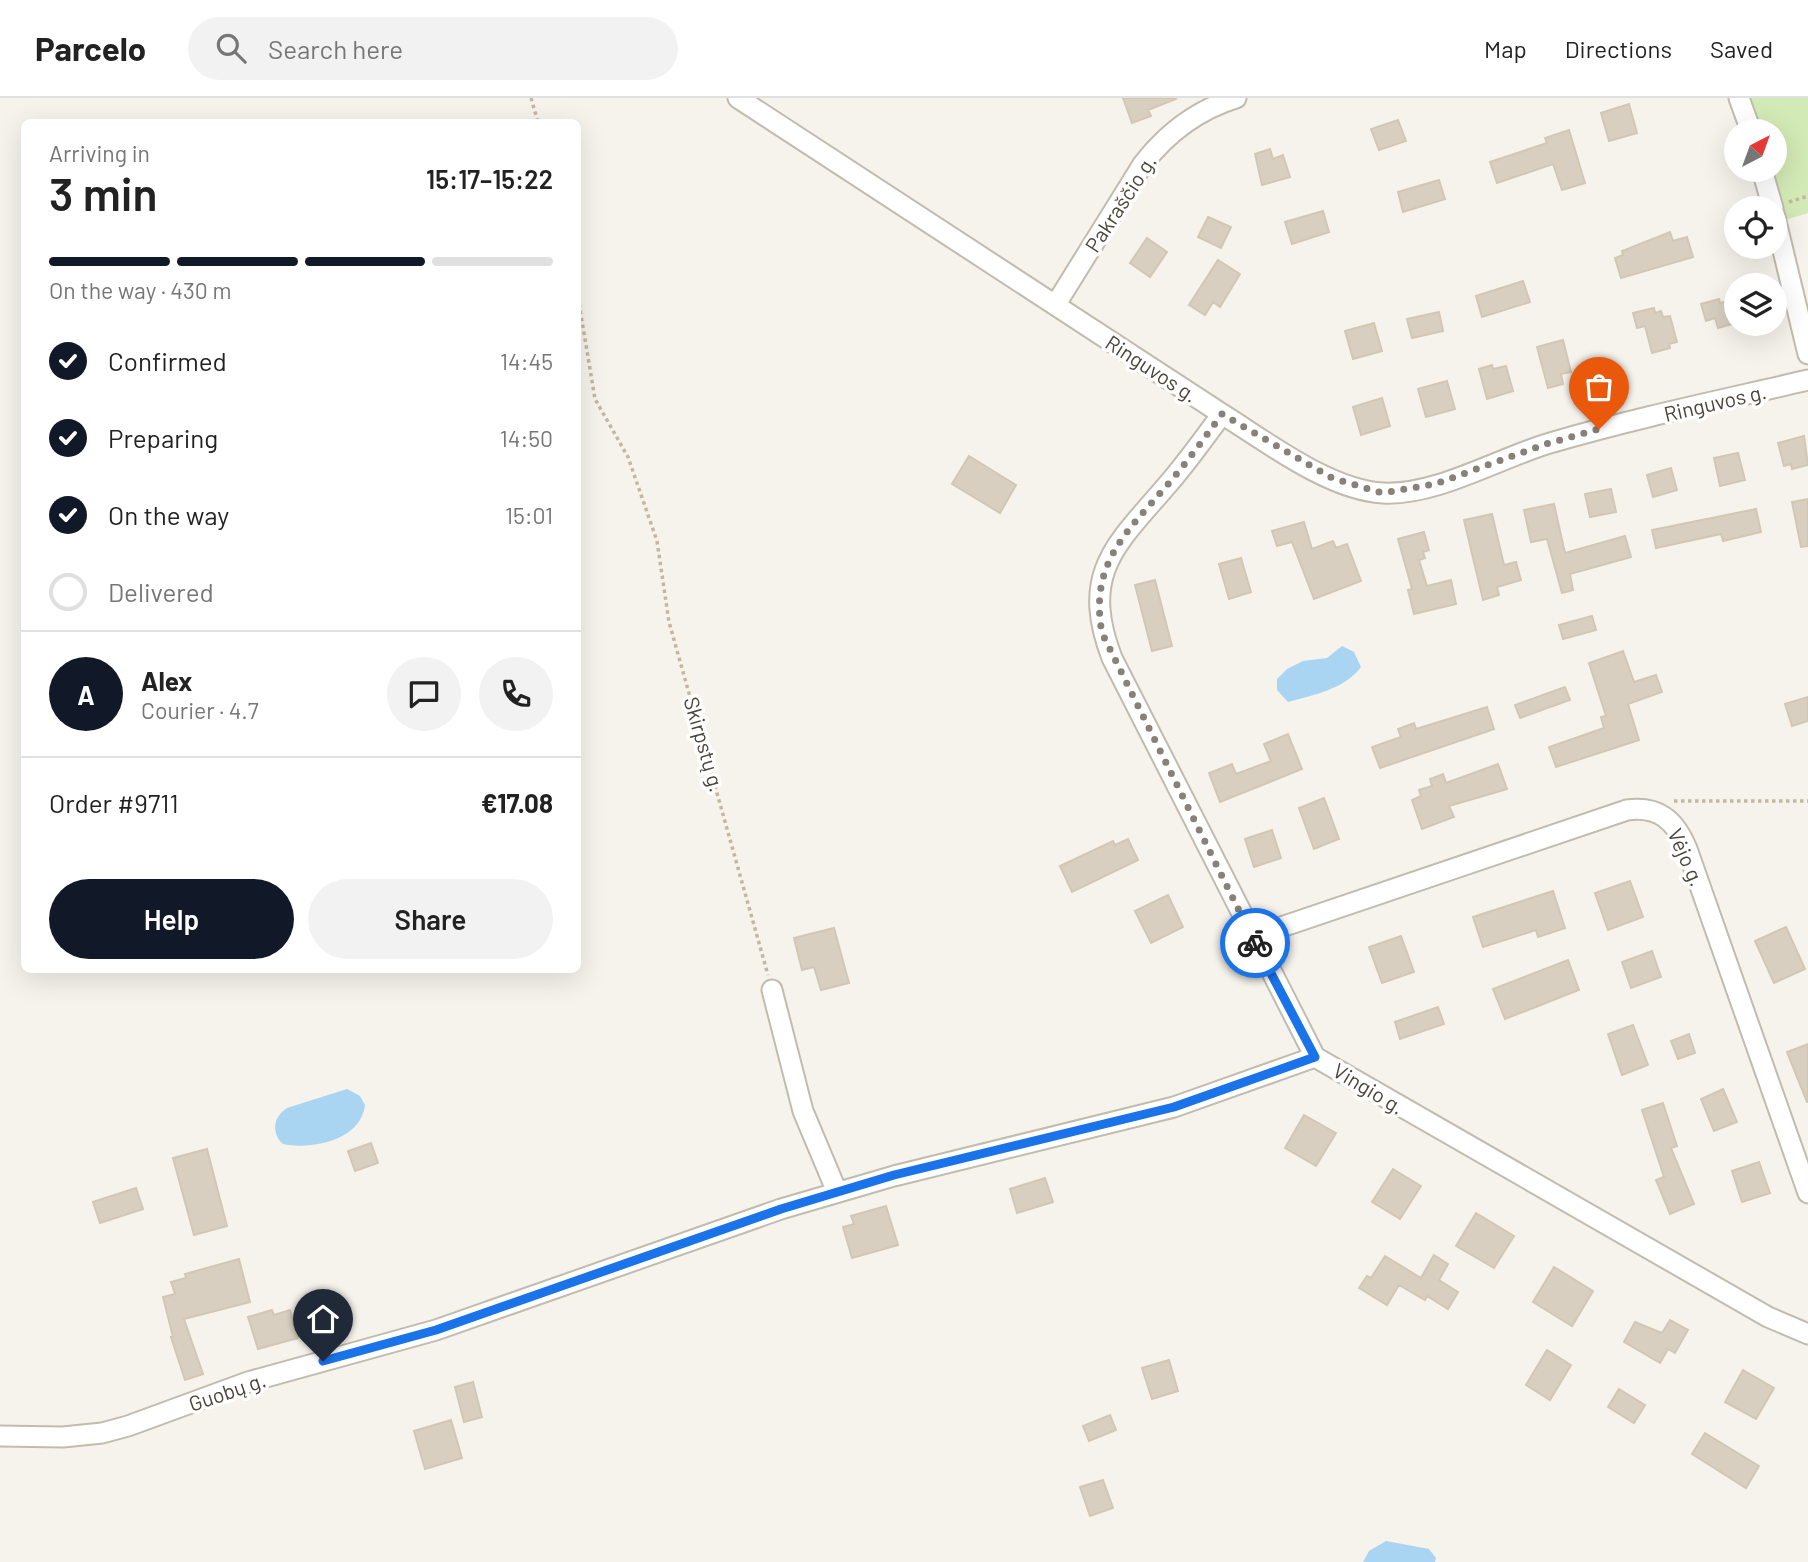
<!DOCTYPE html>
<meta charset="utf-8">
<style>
:root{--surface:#fff;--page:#f2f2f2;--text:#222;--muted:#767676;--line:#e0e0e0;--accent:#111827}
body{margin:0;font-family:Barlow,sans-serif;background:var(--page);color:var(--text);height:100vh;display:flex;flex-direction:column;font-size:26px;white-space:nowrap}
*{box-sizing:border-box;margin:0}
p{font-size:23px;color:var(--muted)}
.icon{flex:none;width:38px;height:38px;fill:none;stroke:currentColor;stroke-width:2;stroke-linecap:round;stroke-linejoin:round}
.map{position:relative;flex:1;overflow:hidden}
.sheet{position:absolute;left:21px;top:21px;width:560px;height:854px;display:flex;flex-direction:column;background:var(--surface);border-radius:10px;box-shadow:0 7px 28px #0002}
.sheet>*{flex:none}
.needle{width:46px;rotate:41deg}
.buttons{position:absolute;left:1724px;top:21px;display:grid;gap:14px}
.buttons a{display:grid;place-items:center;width:63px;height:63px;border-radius:50%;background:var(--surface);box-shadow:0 7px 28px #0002;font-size:35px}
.pin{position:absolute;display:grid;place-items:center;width:60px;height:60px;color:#fff;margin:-72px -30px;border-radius:50% 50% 50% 0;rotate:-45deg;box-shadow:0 0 7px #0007}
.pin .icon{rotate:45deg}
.courier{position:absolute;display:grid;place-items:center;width:70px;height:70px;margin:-35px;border:5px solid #1a73e8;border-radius:50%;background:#fff;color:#222;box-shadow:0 2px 9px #0007}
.overview em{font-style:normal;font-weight:600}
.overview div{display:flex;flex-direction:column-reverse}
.overview{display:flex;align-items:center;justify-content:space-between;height:119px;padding:0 28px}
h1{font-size:46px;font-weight:600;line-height:52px}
.bar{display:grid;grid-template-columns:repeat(4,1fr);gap:10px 7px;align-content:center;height:84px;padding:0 28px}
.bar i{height:9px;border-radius:5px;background:var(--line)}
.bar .current{background:var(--accent)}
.bar p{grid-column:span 4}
.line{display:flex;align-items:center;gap:18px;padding:0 28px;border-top:2px solid var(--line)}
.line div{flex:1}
.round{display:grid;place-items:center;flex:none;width:74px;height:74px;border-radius:37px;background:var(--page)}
ol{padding:0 28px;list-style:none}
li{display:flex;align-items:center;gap:21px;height:77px}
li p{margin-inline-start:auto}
li .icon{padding:7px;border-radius:50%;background:var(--accent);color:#fff;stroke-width:4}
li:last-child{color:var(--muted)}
li i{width:38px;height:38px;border:4px solid var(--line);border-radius:50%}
.cta{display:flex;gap:14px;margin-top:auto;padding:14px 28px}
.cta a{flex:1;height:80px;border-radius:42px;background:var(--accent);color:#fff;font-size:28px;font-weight:600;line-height:80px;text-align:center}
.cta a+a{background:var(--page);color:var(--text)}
header{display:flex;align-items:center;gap:42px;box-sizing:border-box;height:98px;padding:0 35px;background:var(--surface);border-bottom:2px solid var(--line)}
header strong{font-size:33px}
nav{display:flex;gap:38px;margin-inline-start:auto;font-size:24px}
.search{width:490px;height:63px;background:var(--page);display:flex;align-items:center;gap:18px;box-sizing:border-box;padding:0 24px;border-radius:38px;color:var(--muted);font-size:26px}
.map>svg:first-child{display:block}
.green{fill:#d2eab5}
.water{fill:#a9d4f2}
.building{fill:#d8cfc1;stroke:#d3c7b4;stroke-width:2}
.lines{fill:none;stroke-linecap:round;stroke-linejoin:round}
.street-casing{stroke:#c2bbae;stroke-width:23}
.path{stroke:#c4b79f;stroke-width:3.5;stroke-dasharray:3.5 3.5;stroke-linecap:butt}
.street{stroke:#fff;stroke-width:19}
.done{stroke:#878178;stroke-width:7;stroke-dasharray:0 12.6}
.route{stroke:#1a73e8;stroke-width:9}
.labels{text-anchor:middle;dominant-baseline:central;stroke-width:7;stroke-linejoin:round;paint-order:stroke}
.street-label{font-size:21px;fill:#4b4439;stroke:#fff}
</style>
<header>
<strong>Parcelo</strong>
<div class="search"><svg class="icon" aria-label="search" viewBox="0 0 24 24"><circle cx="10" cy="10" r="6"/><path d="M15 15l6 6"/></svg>Search here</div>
<nav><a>Map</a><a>Directions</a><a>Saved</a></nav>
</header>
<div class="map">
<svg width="1808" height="1464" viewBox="0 0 1808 1464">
<rect width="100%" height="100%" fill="#f6f3ec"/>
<path class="green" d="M1748,0h60v115l-23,7 -14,-50h3v-39h-14z"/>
<path class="water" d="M1342,548l12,6 7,15c-16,22 -48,28 -73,35l-11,-12v-11l10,-10 16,-8 24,-3z
M347,991l13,7 5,9c-4,35 -52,45 -82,39 -12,-11 -10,-27 4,-36z
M1386,1443l43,8 7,9 -1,4h-72l6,-11z"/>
<path class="building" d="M1123,0h52l1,1 -28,11 3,6 -19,7z
M1629,6l8,29 -28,8 -8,-28z
M1398,22l8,21 -27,9 -8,-21z
M1569,32l16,53 -23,7 -9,-26 -56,19 -7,-21 57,-19 -2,-5z
M1270,51l3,10 10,-4 7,22 -28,8 -7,-31z
M1439,82l6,19 -42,13 -5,-20z
M1323,113l6,21 -37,12 -7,-22z
M1208,119l23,10 -10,21 -23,-11z
M1670,134l3,9 14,-4 6,20 -72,21 -6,-20 8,-3 -1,-4z
M1147,140l20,14 -17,25 -20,-14z
M1218,162l22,14 -20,33 -7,-5 -8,13 -16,-10z
M1523,183l7,21 -48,15 -6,-21z
M1719,201l1,4 16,-4v24l-18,5 -3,-10 -9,3 -5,-17z
M1654,210l1,5 6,-2 2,6 7,-1 7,26 -8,2 1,4 -18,5 -7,-27 -8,2 -4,-15z
M1439,214l4,19 -31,7 -5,-19z
M1374,225l8,28 -29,8 -8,-28z
M1563,242l8,32 -10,2 2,10 -15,4 -11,-41z
M1492,267l1,4 13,-3 7,25 -26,8 -8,-30z
M1447,283l8,28 -29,8 -8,-28z
M1382,300l8,28 -29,9 -8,-28z
M1804,338l4,29 -16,4 -1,-5 -7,2 -6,-23z
M1738,355l7,27 -25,6 -6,-28z
M969,358l47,29 -16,28 -48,-29z
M1671,370l6,22 -24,7 -6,-22z
M1611,391l5,23 -26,5 -5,-23z
M1808,401v47l-7,1 -9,-45z
M1554,406l11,49 60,-17 6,21 -61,17 3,16 -11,3 -15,-54 -16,3 -7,-32z
M1756,411l5,23 -38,9 -2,-7 -65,14 -4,-18z
M1492,416l12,51 12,-3 5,18 -24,7 2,8 -16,5 -19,-80z
M1304,424l8,27 21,-8 3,7 11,-4 14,37 -47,18 -22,-57 -15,4 -5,-15z
M1424,434l5,18 -6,2 2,6 -6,2 8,26 24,-6 5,24 -42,10 -6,-24 4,-1 -14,-50z
M1241,460l10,34 -22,7 -10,-35z
M1155,482l17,66 -20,5 -17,-66z
M1592,518l4,14 -33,9 -4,-14z
M1623,553l11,31 22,-7 6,17 -34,12 11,36 -83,27 -7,-20 55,-19 -3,-11 5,-1 -17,-53z
M1565,589l5,13 -50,18 -5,-13z
M1808,599v24l-16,5 -7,-22z
M1487,609l7,22 -114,39 -8,-21 29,-10 -3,-8 16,-6 2,6z
M1288,636l14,35 -82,33 -11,-29 23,-9 4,10 35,-13 -7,-17z
M1498,666l9,25 -58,17 5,11 -32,12 -10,-29 9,-4 -2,-6 13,-4 -2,-7 13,-5 3,9z
M1324,700l15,41 -25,10 -15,-41z
M1272,732l9,28 -27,9 -9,-28z
M1128,741l10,21 -66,32 -12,-26 53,-25 2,4z
M1630,783l13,36 -35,13 -13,-37z
M1553,793l12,37 -27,9 -2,-7 -53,17 -10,-30z
M1168,797l15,32 -32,16 -16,-32z
M1786,829l19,42 -31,14 -19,-42z
M834,830l15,55 -28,7 -7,-23 -12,3 -8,-32z
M1401,838l13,36 -32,11 -13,-36z
M1652,853l9,26 -30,11 -9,-26z
M1568,862l11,30 -74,29 -12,-30z
M1438,909l6,17 -44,15 -5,-17z
M1633,927l15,40 -26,10 -14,-41z
M1689,936l6,19 -17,6 -7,-18z
M1808,946v58h-1l-20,-50z
M1723,991l14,33 -23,9 -13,-32z
M1663,1005l14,43 -6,2 23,56 -24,10 -14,-34 8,-3 -22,-67z
M1304,1017l32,18 -20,33 -31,-18z
M371,1045l7,20 -23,8 -7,-20z
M207,1051l20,77 -33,9 -21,-77z
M1759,1064l11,31 -28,9 -10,-31z
M1393,1071l28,17 -21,33 -28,-17z
M1045,1080l8,24 -36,11 -7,-24z
M136,1090l7,21 -43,14 -7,-21z
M886,1108l12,39 -46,13 -9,-31 11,-3 -3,-8z
M1476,1115l38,23 -20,32 -38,-22z
M1434,1157l14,9 -9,16 19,12 -10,17 -21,-13 -2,4 -26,-15 -12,20 -28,-17 8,-12 4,2 14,-22 36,22z
M239,1161l11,43 -66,17 19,55 -18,6 -14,-43h2l-10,-40 12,-3 -4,-12 15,-4 -1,-4z
M1554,1169l39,24 -21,35 -39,-24z
M272,1212l2,5 16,-5 8,28 -40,11 -10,-32z
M1670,1222l18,10 -13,23 -7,-4 -8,14 -36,-21 11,-20 27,11z
M1547,1252l24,15 -21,35 -24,-15z
M1169,1262l9,31 -26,8 -10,-31z
M1743,1272l31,18 -18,31 -31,-17z
M473,1284l9,35 -18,5 -9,-35z
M1619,1291l26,16 -11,18 -26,-16z
M1110,1317l6,15 -27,11 -6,-15z
M451,1322l11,38 -37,11 -11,-38z
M1705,1335l54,33 -13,22 -54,-34z
M1103,1382l10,28 -23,8 -10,-29z"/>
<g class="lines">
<defs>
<path id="street" d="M738,0l484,316c45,28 107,76 161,79 53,3 116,-35 167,-50 85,-25 172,-43 258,-63
M1739,0l12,33
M1762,72l11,38
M1774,115l34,141
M1056,206l87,-140c25,-32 54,-54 93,-66
M1222,316c-17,23 -34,47 -53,69 -52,61 -90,89 -57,175l203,399 453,260 40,17
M1252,839l375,-127c32,-4 48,10 60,39l121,344
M772,892l31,121 34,81
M0,1338l63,1 39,-4 26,-7 120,-44 188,-52 345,-121 113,-33 280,-69 141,-50"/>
</defs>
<use href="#street" class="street-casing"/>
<path class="path" d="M531,0l7,24
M1789,104l19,-6
M578,199l17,102 33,58 29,84 12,81 99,353
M1674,703h134"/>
<use href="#street" class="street"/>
</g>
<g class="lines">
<path class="done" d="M1255,845l-153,-310c-13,-70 25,-101 67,-150 19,-22 36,-46 53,-69l110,64 50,15 53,-9 111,-40 53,-15"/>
<path class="route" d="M323,1263l113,-31 345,-121 113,-34 280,-68 141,-50 -60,-114"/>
</g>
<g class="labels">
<g class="street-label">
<text transform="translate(1120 105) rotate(-57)">Pakraščio g.</text>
<text transform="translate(1152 270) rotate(33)">Ringuvos g.</text>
<text transform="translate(1715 304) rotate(-13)">Ringuvos g.</text>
<text transform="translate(705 646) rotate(74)">Skirpstų g.</text>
<text transform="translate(1687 759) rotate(66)">Vėjo g.</text>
<text transform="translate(1369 990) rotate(31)">Vingio g.</text>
<text transform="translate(227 1293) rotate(-19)">Guobų g.</text>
</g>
</g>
</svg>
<div class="buttons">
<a><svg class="needle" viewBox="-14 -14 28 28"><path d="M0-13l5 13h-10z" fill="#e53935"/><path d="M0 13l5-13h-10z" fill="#767676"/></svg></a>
<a><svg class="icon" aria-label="locate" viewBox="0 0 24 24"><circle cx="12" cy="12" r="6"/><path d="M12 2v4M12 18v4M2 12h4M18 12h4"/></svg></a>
<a><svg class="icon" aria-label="layers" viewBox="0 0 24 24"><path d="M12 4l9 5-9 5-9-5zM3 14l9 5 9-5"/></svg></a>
</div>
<div class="pin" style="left:1599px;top:331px;background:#ea580c"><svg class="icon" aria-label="bag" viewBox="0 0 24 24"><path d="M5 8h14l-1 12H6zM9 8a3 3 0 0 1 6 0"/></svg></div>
<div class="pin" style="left:323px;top:1263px;background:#1f2937"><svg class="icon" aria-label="home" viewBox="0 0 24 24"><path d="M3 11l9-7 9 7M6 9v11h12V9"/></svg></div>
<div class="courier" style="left:1255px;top:845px"><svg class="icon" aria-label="bike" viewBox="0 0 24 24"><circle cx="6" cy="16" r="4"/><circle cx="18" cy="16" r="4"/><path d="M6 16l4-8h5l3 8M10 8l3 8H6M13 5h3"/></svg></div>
<section class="sheet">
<div class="overview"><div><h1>3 min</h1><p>Arriving in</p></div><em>15:17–15:22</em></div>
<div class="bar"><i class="current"></i><i class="current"></i><i class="current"></i><i></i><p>On the way · 430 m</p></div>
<ol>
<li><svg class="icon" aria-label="check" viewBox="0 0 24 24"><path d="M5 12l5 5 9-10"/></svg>Confirmed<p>14:45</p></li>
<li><svg class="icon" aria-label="check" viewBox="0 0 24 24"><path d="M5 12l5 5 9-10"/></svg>Preparing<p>14:50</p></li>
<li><svg class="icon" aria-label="check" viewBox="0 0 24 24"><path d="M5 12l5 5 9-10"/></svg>On the way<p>15:01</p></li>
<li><i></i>Delivered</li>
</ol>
<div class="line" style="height:126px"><b class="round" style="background:var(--accent);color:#fff">A</b><div><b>Alex</b><p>Courier · 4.7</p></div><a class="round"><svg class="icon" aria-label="chat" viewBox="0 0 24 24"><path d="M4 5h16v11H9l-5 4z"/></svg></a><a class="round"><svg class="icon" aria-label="phone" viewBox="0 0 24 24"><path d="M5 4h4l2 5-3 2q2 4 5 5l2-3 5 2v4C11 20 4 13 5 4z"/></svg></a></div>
<div class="line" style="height:91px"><div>Order #9711</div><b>€17.08</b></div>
<div class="cta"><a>Help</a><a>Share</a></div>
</section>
</div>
